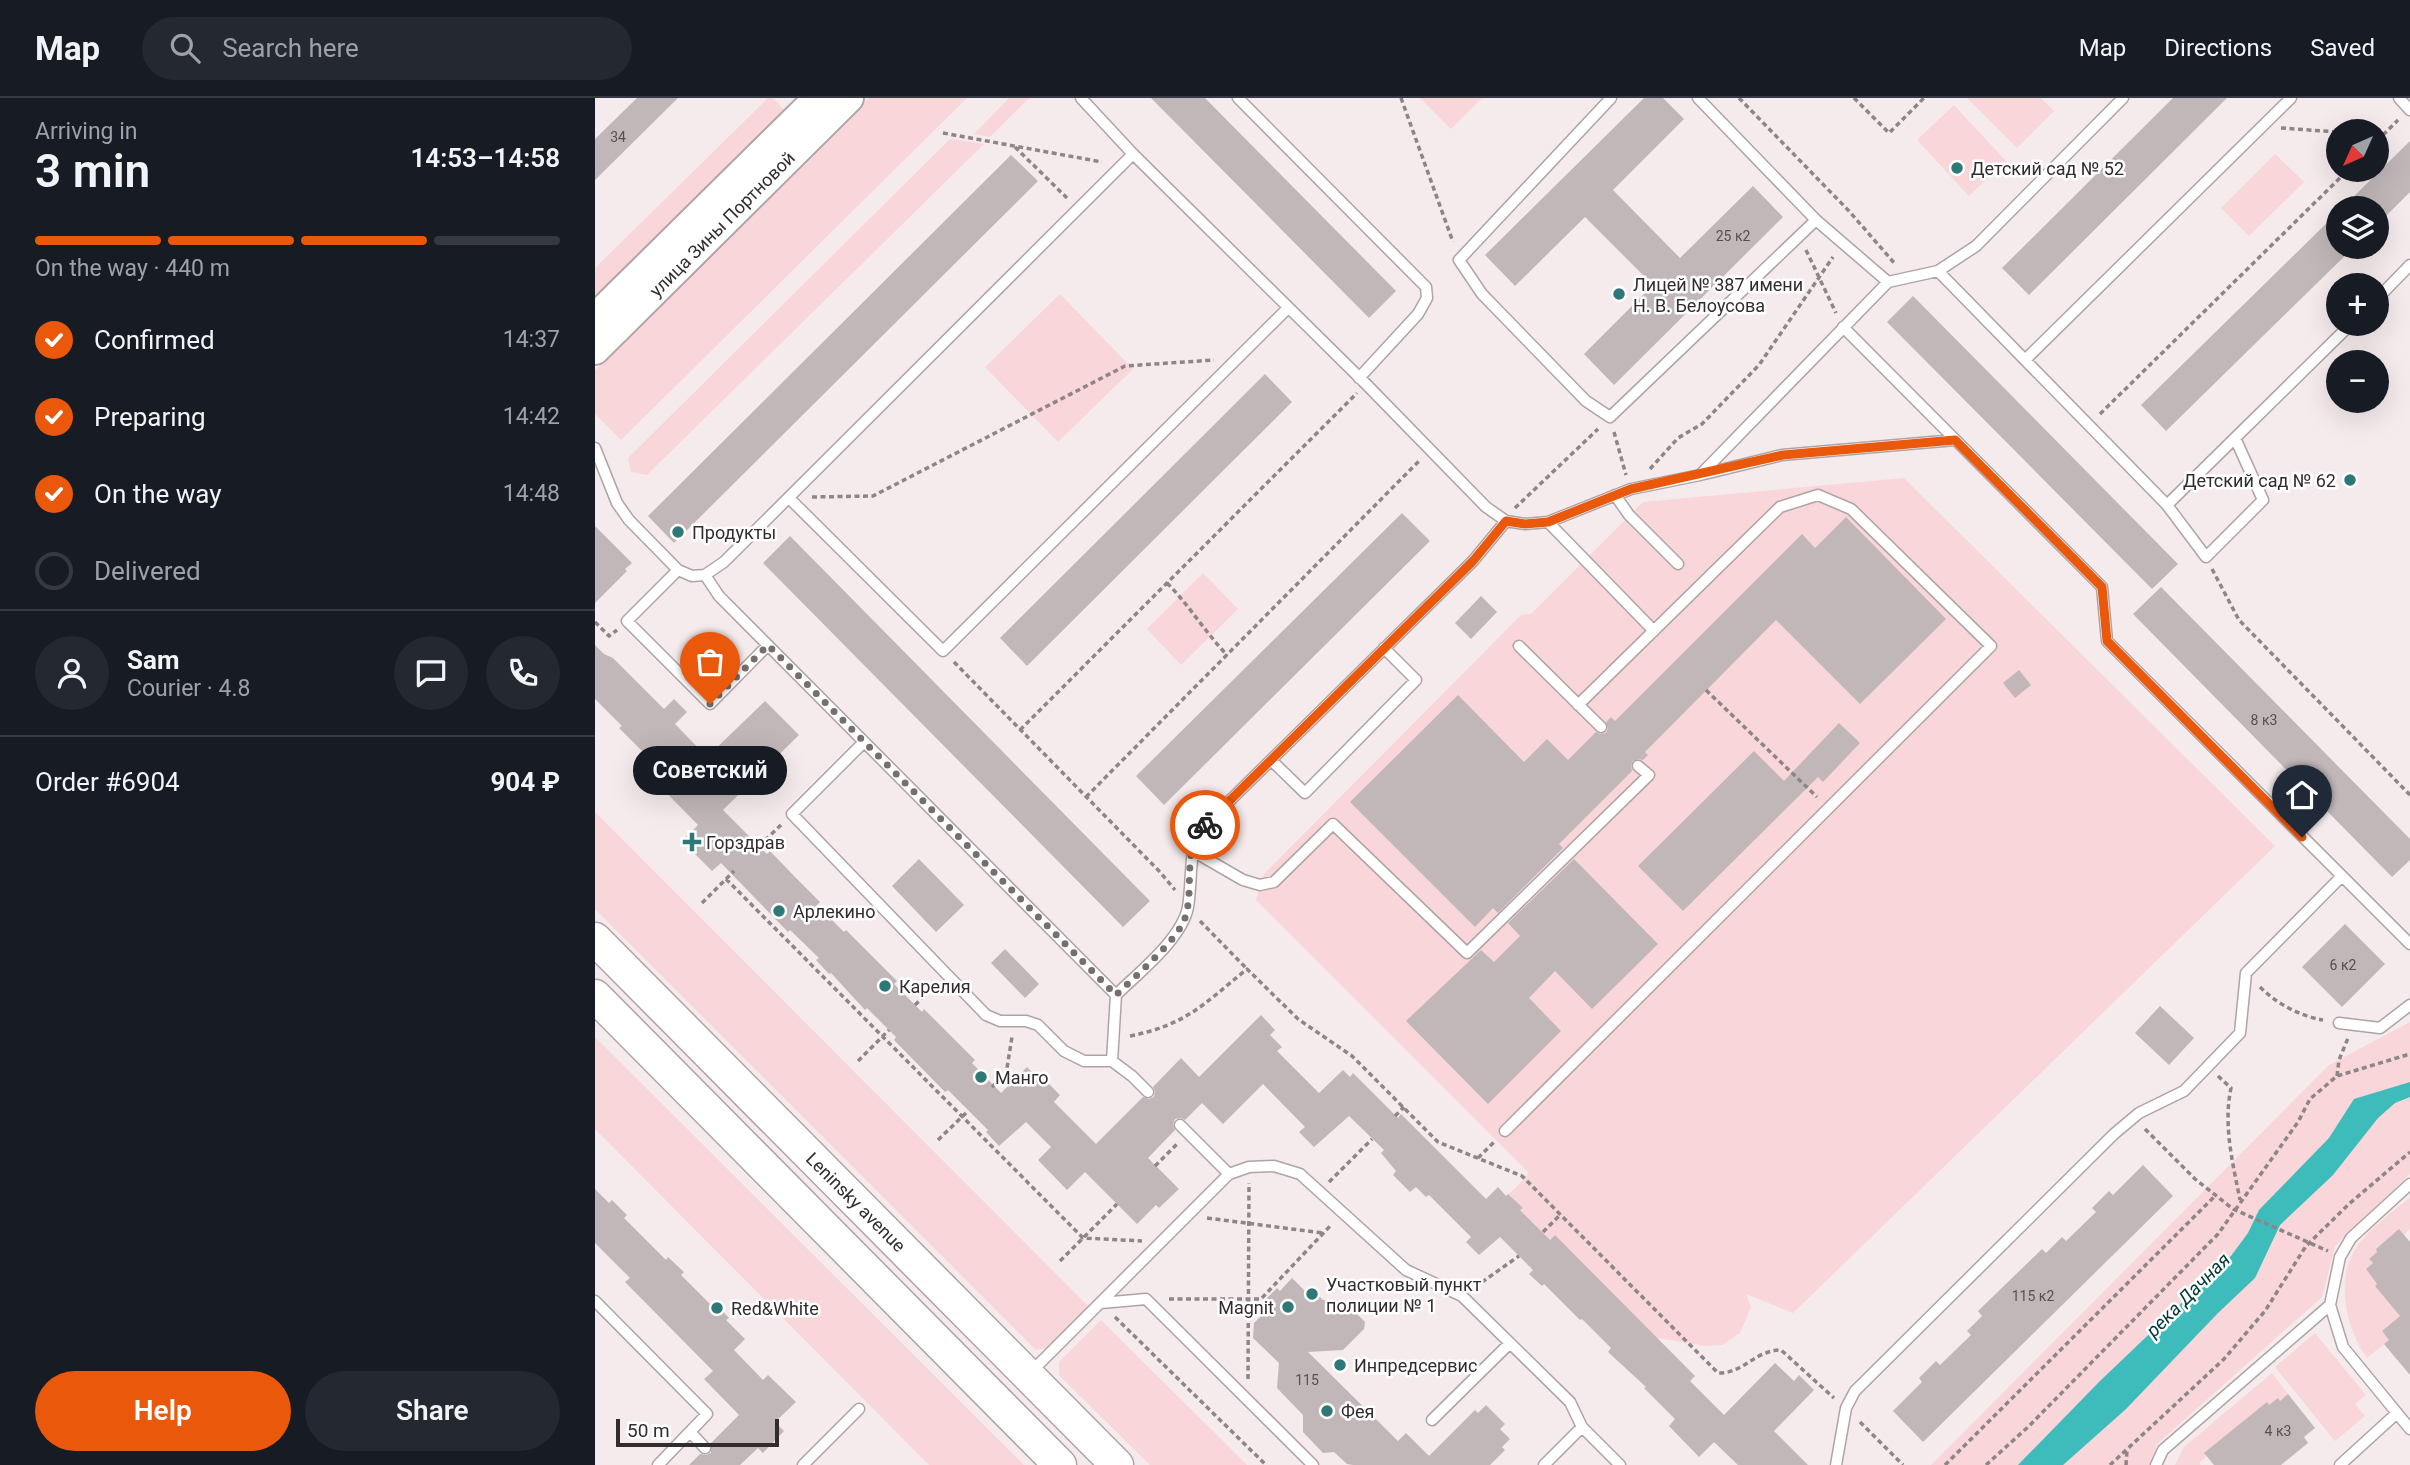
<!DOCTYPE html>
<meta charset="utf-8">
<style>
:root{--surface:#171b24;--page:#242831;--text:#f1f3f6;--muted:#9ea1a6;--line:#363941;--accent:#ea580c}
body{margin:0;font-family:Roboto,sans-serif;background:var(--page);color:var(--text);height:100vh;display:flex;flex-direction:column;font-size:26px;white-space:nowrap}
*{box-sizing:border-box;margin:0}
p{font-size:23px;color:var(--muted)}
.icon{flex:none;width:38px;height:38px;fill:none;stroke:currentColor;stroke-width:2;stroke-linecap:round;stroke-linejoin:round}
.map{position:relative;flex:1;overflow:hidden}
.panel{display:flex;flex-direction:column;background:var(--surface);width:595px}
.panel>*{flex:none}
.needle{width:46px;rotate:225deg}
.fabs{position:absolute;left:1731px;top:21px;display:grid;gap:14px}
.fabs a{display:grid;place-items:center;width:63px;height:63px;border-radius:50%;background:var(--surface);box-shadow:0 7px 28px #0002;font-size:35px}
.scale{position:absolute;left:21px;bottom:18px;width:163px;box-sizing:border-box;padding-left:7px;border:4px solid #312c2d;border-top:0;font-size:19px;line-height:24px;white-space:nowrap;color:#312c2d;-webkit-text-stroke:5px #fff;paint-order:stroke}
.pin{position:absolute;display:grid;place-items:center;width:60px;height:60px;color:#fff;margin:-72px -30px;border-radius:50% 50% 50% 0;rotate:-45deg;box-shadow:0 0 7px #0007}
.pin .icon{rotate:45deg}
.courier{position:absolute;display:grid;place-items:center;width:70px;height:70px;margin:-35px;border:5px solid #ea580c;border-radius:50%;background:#fff;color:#222;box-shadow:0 2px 9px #0007}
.bubble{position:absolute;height:49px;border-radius:24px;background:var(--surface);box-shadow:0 7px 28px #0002;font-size:23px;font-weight:600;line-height:49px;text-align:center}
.overview em{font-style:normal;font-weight:600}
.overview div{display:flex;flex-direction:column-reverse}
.overview{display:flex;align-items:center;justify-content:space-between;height:119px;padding:0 35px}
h1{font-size:46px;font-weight:600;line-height:52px}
.bar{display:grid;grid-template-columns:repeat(4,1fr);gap:10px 7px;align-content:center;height:84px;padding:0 35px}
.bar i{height:9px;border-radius:5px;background:var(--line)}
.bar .current{background:var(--accent)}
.bar p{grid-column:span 4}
.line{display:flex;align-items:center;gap:18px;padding:0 35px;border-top:2px solid var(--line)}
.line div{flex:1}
.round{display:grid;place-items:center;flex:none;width:74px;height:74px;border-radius:37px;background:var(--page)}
ol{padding:0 35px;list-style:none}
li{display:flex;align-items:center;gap:21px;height:77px}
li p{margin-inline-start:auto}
li .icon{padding:7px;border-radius:50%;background:var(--accent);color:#fff;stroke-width:4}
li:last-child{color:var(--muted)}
li i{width:38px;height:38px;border:4px solid var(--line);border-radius:50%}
.primary-button{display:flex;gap:14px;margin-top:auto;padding:14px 35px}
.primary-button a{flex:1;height:80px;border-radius:42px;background:var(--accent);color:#fff;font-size:28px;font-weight:600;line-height:80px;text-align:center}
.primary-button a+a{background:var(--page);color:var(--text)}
header{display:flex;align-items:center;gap:42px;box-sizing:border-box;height:98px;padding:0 35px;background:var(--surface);border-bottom:2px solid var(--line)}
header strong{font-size:33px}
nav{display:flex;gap:38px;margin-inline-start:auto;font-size:24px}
.search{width:490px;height:63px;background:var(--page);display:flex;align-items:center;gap:18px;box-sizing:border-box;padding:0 24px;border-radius:38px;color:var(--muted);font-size:26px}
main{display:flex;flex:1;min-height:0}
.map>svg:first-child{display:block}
.green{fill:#f8d6d9}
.water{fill:#3ebbbb}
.building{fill:#c1b7b8}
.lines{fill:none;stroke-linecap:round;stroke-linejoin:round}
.service-casing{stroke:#afa4a5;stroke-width:13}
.secondary-casing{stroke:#afa4a5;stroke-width:32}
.primary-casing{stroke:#afa4a5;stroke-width:35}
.path{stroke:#8d8586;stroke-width:3.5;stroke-dasharray:5 3.5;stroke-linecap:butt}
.service{stroke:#fff;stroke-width:10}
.secondary{stroke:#fff;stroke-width:28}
.primary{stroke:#fff;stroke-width:32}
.done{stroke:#766f70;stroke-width:7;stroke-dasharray:0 12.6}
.route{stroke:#ea580c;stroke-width:9}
.poi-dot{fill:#2f7878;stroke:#fff;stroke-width:2.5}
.labels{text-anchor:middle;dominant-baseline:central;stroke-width:5;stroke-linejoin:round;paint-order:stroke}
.number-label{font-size:14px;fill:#554f50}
.poi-label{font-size:18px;fill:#312c2d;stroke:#fff;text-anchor:start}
.street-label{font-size:18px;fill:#312c2d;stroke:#fff}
.water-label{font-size:19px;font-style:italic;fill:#003939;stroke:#fff}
</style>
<header>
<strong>Map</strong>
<div class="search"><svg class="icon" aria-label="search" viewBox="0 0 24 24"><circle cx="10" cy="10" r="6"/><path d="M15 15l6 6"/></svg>Search here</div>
<nav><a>Map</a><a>Directions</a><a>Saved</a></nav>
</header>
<main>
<section class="panel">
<div class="overview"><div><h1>3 min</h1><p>Arriving in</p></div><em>14:53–14:58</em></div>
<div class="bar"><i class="current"></i><i class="current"></i><i class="current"></i><i></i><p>On the way · 440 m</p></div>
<ol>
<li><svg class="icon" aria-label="check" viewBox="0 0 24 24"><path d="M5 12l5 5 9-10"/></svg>Confirmed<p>14:37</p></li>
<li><svg class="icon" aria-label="check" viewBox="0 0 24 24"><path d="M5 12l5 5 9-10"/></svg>Preparing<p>14:42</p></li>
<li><svg class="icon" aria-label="check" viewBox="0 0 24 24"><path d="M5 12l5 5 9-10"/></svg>On the way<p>14:48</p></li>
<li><i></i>Delivered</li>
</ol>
<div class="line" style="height:126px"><a class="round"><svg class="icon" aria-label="person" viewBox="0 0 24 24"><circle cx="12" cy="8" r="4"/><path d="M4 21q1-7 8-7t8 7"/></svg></a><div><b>Sam</b><p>Courier · 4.8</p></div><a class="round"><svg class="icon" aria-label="chat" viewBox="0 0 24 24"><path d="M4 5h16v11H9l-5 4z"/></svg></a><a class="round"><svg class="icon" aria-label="phone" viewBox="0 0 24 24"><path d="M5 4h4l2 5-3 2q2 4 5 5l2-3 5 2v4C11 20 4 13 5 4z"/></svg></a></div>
<div class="line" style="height:91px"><div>Order #6904</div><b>904 ₽</b></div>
<div class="primary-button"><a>Help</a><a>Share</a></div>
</section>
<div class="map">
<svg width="1815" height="1367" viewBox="0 0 1815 1367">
<rect width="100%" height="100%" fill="#f6ebec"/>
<path class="green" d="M173,0h5l13,14 -191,188v-32z
M274,0h98l-346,342 -26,-26v-44z
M414,0h20l-39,39 -16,-3z
M825,0h62l-31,31z
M1372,0h74l13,13 -37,37z
M1359,7l52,56 -37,35 -52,-56z
M355,41l34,5 -337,331 -16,-3 -3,-14z
M1680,56l29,28 -55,54 -28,-28z
M465,196l73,75 -75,73 -73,-75z
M1309,380l371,368 -482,467 -47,-19 5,13 -11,26 -18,12 -17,1 -48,-8 -102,-103 -5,5 -30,-30 2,-2 -14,-14c9,-6 14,-14 21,-21l-273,-273 8,-26 257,-259 10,-1 112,-112z
M608,475l35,36 -57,56 -34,-36z
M0,714l493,494 -41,42 -11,2 -441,-441z
M1815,924v152l-75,72 -13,51 -165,147 -8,21h-218l398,-400z
M0,939l429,428h-95l-334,-336z
M1815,1099v32l-6,6 -5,-5 -23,19 1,3 -8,7 4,4 -7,6 11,15 -2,2 25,30 -18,15 7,9 -22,18c-21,-29 -33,-81 -9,-113 13,-18 35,-33 52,-48z
M506,1222l146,145h-97l-91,-90v-13z
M1720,1235l51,62 -11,9 10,12 -30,25 -60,-74z
M1677,1275l16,21 -8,7 -2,-3 -9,7 -2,-3 -62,52 2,2 -8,7 2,2h-26l9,-18z"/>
<path class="water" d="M1815,984v15l-15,6 -17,15 -45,57 -53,50 -25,53 -37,35 -92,96 -63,56h-45l81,-83 132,-126 17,-23 11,-23 70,-72 25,-39z"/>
<path class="building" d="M42,0h41l-83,82v-41z
M556,0h54l191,193 -27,27z
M1049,0h19l21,21 -71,71 67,68 73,-72 30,31 -169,168 -30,-31 69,-69 -68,-68 -70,69 -30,-31z
M1578,0h54l-198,197 -27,-27z
M1815,43v51l-33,33v-17h-35z
M416,57l27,26 -364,362 -26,-27z
M1743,114v35h16l-188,184 -25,-26z
M1318,198l265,268 -26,25 -265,-267z
M670,276l27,28 -265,264 -27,-28z
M807,415l28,28 -266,264 -28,-29z
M1251,419l100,102 -86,85 -84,-84 -131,132 3,3 -5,5 -4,-1 -6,2 -2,4 1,6 -73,73 4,4 -65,65 -5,-5 -18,19 -125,-125 108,-107 66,67 23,-23 21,21 28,-28 4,2 6,-1 2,-5 -2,-6 5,-5 4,4 187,-187 13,14z
M0,428l37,37 -7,6 2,2 -32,32z
M195,438l360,365 -27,26 -360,-364z
M1566,489l249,252v21l-18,17 -259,-263z
M886,498l16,16 -26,27 -16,-16z
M0,547l9,9 9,4 51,51 10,-10 13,13 -12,12 32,33 58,-56 34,34 -76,75 44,44 3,-3 26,27 24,24 -3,3 27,27 2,-2 51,51 -3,3 28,28 2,-3 51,51 -3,3 29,30 26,-26 10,10 2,-3 21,21 -6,7 42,42 47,-47 6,2 5,-2 1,-6 -2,-4 28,-29 18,19 62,-62 14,15 -5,5 12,12 -5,4 42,42 24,-23 7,7 3,-4 45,45 3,-4 85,85 12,-12 8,9 2,-2 15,14 -3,2 30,30 5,-5 140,141 -5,5 34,34 51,-52 19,18 5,-6 15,15 -40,41 34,34h-70l-24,-23 -15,15 -30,-31 6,-7 -31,-31 2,-1 -38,-35 3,-4 -29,-29 -2,1 -36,-36 -2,2 -13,-12 4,-4 -33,-33 -21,18 -13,-13 5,-5 -42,-42 -3,2 -10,-10 -6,5 -17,-17 3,-4 -15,-18 3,-3 -35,-34 -35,31 -15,-15 6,-5 -42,-43 -40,40 -21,-21 -17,17 -4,-2 -6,1 -2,5 2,6 -27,28 31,31 -20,19 -3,-3 -19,19 -52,-52 -18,18 -29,-30 13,-13 -25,-25 -27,24 -13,-14 2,-2 -40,-40 -3,2 -51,-52 2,-3 -29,-29 -2,2 -34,-37 -2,1 -13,-14 3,-2 -29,-28 -2,2 -67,-69 -9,8 -30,-30 16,-16 -54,-55 9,-8 -34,-34 3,-2 -27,-27z
M1424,572l12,15 -16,13 -12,-15z
M1244,625l21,20 -37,39 -5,-5 -135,134 -45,-45 116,-115 30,30z
M324,761l45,46 -28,27 -44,-46z
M979,761l84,85 -66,65 -37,-38 -26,27 32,33 -73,73 -82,-83 75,-71 13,12 26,-26 -12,-13z
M1750,826l40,40 -43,43 -40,-40z
M410,851l34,35 -14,14 -34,-35z
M1565,908l34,32 -25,27 -34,-32z
M1548,1067l30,31 -250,246 -30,-31 29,-29 -3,-4 17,-17 4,4 31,-30 -4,-4 15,-15 -4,-5 64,-62 4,4 16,-16 4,4 30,-29 -4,-4 17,-17 4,4z
M0,1091l14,14 3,-3 15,15 -3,3 42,42 2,-3 16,15 -3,3 30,30 3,-3 15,16 -3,2 19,19 -11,11 29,30 5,-5 28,27 -21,20 9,9 -21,22 -5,-5 -18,17h-51l11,-11 6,1 5,-2v-10l28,-28 -35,-36 9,-8 -88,-89 5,-4 -35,-35z
M1804,1131l11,13v133l-26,-31 5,-4 -7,-9 18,-15 -25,-30 2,-2 -11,-15 7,-6 -4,-4 8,-7 -1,-3z
M697,1180l16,16 5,-4 10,10h20l22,22 -1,7 -21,21 -35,2 90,89 8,-8 23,23 46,-46 3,3 8,-8 19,19 -5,5 10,10 -8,8 3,3 -15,15h-137l-6,-1 -13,-12 -11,1 -20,-21v-17l-26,-27 2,-25 -26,-25 1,-15 13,-13v-12l10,-10 3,3z
M1693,1296l27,34 -11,9 4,6 -27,22h-67l-10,-12 63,-51 2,3 9,-7 2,3z"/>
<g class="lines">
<defs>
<path id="service" d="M486,0l52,56 233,230 120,123 20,14 -33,40 -275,271c-9,25 -6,50 -10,75 -6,32 -50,66 -72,88l-4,66
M643,0l188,189 1,11 -9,16 -59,64
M1016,0l-152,162 23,34 104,107 24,16 206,-197
M1103,0l118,122 72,62
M1804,0l11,12
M1343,173l229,234 39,52 57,-57 -28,-62 116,-114
M1782,201l33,-34
M1248,229l259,260 5,54 303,303
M1430,262l266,-262
M0,350l22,55 12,17 49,50 14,6 13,-1 19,-13 409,-408
M1105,377l82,-20 173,-15
M1020,397l14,20 49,49
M194,400l154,153 345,-343
M1572,407l68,-67
M911,423l19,3 23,-2 83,-33 69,-14 188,-193 50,-11 38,-25 147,-148
M953,424l106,109
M83,472l-51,51 83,83 58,-59
M110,477l14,21 397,399
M924,548l82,81
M269,644l-72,72 194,201 14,6h26l12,4 26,26 20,10h28l20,15 16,16
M676,662l34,33 111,-113 -32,-32
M596,752l52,30 17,5 14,-3 59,-58 134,129 182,-178 -11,-9
M1744,925l41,5 30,-23
M585,1027l49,49
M910,1033l486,-485 -140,-137 -33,-14 -38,12 -202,198
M1815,1086l-59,54 -11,19 -10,48 13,42 67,82
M0,1203l112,113 -49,51
M506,1205l45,-4 167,166
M436,1274l198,-198 20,-7 25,-1 26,8 106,96 56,26 108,106 12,25 38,38
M837,1322l78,-77
M95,1334l15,16
M208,1367l56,-56
M949,1367l38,-38
M1241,1367l10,-57 9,-17 259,-257 25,-21 45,-22 56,-58 6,-60 95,-96
M1561,1367l7,-15 167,-145
M1745,1367l57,-52"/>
<path id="secondary" d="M0,220l223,-220
M0,252l254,-252"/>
<path id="primary" d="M0,841l522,526
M0,898l465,469"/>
</defs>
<use href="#service" class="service-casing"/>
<use href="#secondary" class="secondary-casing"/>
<use href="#primary" class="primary-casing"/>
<path class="path" d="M806,0l52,144
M1144,0l110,113 47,54
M1259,0l35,35 35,-35
M1686,30l57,4
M348,35l159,29
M1782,36h7
M1782,43l21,-21
M420,49l52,51
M1211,152l30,63
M1505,316l248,-244
M1019,334l12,43
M1055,371l28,-31 24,-14 57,-59 74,-108
M217,399l61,-1 252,-130 89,-6
M920,410l83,-79
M1617,471l27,51 171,175
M572,485c22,22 38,49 60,72
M0,524l14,14 8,-6
M359,564l206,210 15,18
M1111,592l111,107
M425,632l337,-337
M491,699l335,-338
M164,748l24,-23
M131,781l357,359 59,3
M107,805l32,-32
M605,823l47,48
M1665,889c17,17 40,29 63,33
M320,907l20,-20
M535,938c56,-11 74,-32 117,-67l51,50 54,37 86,86 84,34 196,197c25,1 37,-23 63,-23l53,48
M263,963l31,-31
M1623,978l13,12c-8,38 2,76 9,112
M1742,978l2,-16 9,-22
M397,989l14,-13 6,-37
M800,1018l9,-9
M1550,1031l50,50 38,30 95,42
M343,1042l30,-29
M883,1060l16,-16
M560,1068l24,-24
M734,1084l43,-43
M612,1120l116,15
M948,1134l17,-17
M465,1163l57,-57
M880,1189l44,-31
M574,1201h92l71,-75
M520,1219l151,148
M653,1281l1,-196
M1265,1324l43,43
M1350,1367l270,-269
M1391,1367l42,-38 190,-193 80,-112 12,-23 27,-23 73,-22
M1515,1367l114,-106 41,-48 41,-65 43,-42 61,-52
M1531,1367l1,-15"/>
<use href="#service" class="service"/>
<use href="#secondary" class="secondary"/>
<use href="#primary" class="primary"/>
</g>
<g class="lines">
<path class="done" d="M115,606l58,-59 348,350c17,-17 62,-55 69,-77 10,-30 -4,-69 20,-93"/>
<path class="route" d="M610,727l268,-264 33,-40 19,3 23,-2 83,-33 152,-34 172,-15 147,147 5,54 195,196"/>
</g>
<g class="poi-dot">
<circle cx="1362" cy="70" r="7"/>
<circle cx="1024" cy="196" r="7"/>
<circle cx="1755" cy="382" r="7"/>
<circle cx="83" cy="434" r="7"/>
<path d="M93.5 733.5h7v7h7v7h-7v7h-7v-7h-7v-7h7z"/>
<circle cx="184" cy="813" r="7"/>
<circle cx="290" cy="888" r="7"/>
<circle cx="386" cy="979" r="7"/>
<circle cx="717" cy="1196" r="7"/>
<circle cx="693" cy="1209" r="7"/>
<circle cx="122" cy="1210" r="7"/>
<circle cx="745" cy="1267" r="7"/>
<circle cx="732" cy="1313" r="7"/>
</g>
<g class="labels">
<g class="number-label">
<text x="23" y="39">34</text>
<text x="1138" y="138">25 к2</text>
<text x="1669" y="622">8 к3</text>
<text x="1748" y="867">6 к2</text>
<text x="1438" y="1198">115 к2</text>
<text x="712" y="1282">115</text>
<text x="1683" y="1333">4 к3</text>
</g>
<g class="poi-label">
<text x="1376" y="70">Детский сад № 52</text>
<text x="1038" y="186">Лицей № 387 имени<tspan x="1038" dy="21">Н. В. Белоусова</tspan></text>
<text x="1741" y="382" text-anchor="end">Детский сад № 62</text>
<text x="97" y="434">Продукты</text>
<text x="111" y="744">Горздрав</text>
<text x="198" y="813">Арлекино</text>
<text x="304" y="888">Карелия</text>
<text x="400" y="979">Манго</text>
<text x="731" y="1186">Участковый пункт<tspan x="731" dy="21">полиции № 1</tspan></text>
<text x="679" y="1209" text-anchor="end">Magnit</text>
<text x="136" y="1210">Red&amp;White</text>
<text x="759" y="1267">Инпредсервис</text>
<text x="746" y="1313">Фея</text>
</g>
<g class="street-label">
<text transform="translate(127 126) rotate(-45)">улица Зины Портновой</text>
<text transform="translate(261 1104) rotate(45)">Leninsky avenue</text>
</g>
<g class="water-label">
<text transform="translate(1593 1197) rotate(-45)">река Дачная</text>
</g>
</g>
</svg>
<div class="fabs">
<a><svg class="needle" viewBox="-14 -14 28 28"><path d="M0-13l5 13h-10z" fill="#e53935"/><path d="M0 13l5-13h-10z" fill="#9ea1a6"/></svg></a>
<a><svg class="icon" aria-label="layers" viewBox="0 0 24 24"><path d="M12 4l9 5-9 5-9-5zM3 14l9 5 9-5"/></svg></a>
<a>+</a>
<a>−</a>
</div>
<div class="scale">50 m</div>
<div class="pin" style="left:115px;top:606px;background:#ea580c"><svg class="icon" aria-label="bag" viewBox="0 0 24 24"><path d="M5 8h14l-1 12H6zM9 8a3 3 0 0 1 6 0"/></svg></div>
<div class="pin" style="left:1707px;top:739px;background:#1f2937"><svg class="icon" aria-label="home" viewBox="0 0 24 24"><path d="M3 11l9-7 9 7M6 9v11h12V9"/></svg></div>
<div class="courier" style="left:610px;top:727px"><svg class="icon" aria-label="bike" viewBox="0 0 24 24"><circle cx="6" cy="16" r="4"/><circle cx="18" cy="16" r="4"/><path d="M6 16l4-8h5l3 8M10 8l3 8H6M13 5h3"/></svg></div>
<div class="bubble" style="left:38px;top:648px;width:154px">Советский</div>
</div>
</main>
